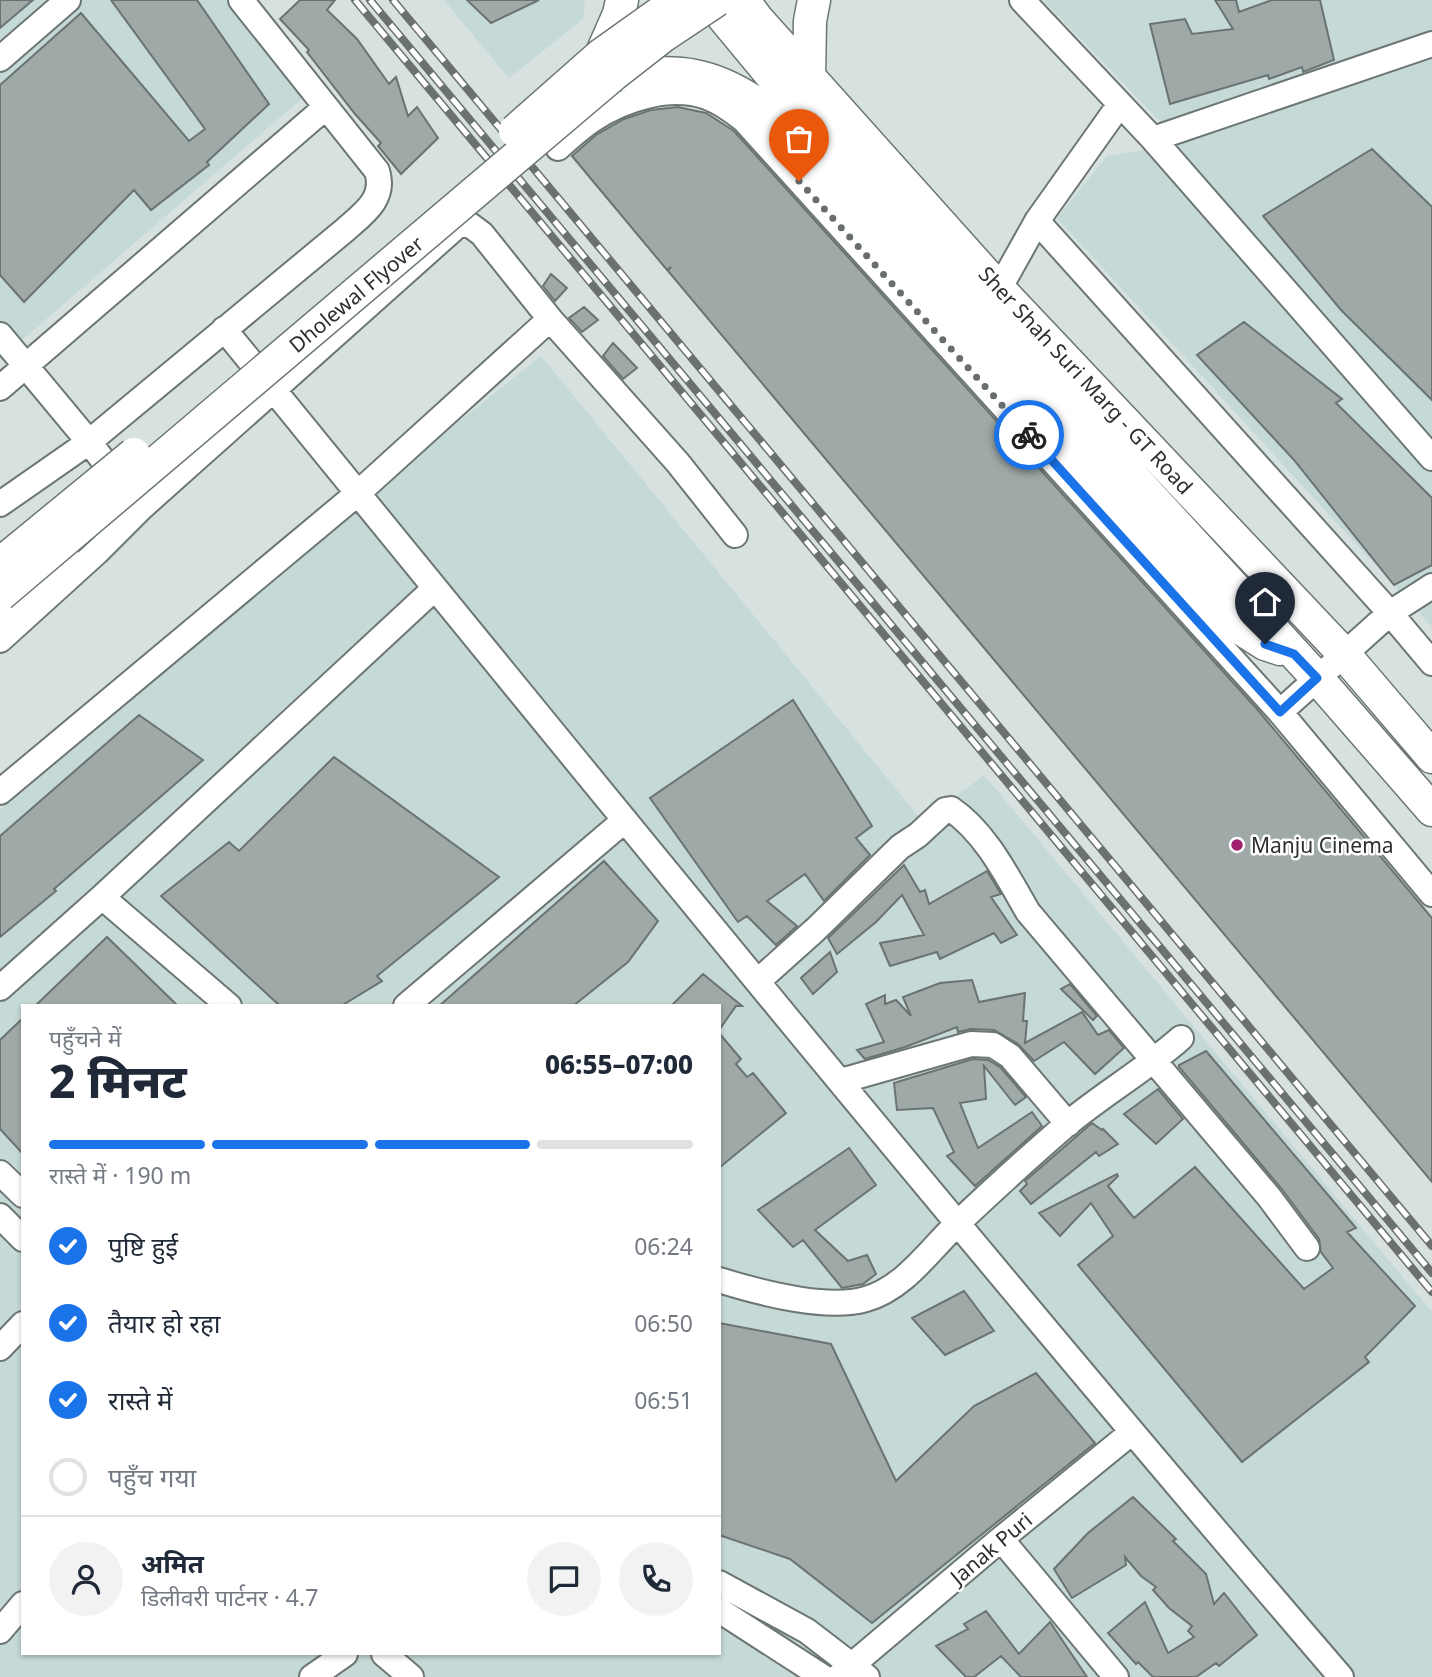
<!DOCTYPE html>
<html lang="hi">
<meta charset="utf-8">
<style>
:root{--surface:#fff;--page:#f2f2f3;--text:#1f2937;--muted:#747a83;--line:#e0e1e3;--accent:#1a73e8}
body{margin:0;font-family:"Noto Sans","Noto Sans Devanagari",sans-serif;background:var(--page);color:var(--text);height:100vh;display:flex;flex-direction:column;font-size:26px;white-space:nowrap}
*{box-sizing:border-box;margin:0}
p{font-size:23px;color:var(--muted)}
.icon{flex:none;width:38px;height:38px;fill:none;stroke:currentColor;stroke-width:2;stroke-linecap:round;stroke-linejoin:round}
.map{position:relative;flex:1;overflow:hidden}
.sheet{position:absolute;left:21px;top:1004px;width:700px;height:651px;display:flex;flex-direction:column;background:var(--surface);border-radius:0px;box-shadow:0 2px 5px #0004}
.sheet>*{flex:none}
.pin{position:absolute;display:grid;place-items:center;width:60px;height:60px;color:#fff;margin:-72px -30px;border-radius:50% 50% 50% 0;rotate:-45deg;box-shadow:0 0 7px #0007}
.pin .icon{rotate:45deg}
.courier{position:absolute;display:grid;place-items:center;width:70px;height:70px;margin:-35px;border:5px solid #1a73e8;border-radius:50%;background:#fff;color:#222;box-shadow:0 2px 9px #0007}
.head em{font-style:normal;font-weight:800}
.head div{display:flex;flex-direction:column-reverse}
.head{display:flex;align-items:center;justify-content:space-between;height:119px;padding:0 28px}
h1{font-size:46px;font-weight:800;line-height:52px}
.bar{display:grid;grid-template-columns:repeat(4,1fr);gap:10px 7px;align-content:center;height:84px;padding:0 28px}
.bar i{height:9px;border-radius:5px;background:var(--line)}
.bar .on{background:var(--accent)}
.bar p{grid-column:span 4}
.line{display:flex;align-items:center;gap:18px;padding:0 28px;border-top:2px solid var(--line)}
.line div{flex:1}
.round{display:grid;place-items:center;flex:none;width:74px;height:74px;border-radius:37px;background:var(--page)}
ol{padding:0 28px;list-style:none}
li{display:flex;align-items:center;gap:21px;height:77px}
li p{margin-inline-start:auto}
li .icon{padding:7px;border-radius:50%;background:var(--accent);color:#fff;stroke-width:4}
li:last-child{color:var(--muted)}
li i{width:38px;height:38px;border:4px solid var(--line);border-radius:50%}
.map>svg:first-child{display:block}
.built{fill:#c5d9d6;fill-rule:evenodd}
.building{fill:#9fa9a7;stroke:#6a7371;stroke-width:2}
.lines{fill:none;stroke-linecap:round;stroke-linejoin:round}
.minor-casing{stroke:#6c7674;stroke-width:28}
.major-casing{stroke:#6c7674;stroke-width:35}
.minor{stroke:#fff;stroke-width:24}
.major{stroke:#fff;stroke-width:32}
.rail-casing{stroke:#6b7170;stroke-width:8}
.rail{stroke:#fff;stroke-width:5;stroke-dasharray:16;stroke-linecap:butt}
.major-bridge-casing{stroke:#6c7674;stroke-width:35;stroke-linecap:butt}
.major-bridge{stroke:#fff;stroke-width:32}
.done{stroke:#686e6d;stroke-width:7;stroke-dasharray:0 12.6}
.route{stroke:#1a73e8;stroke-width:9}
.poi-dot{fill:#a22071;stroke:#fff;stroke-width:2.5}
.labels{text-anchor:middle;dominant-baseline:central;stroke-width:5;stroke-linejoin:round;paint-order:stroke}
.street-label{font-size:21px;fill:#2c302f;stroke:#fff}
.poi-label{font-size:21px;fill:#2c302f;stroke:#fff;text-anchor:start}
</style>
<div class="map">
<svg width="1432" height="1677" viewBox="0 0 1432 1677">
<rect width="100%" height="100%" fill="#d7e1e0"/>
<path class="built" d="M0,0h230l77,94 -307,265z
M444,0h141l-2,19 -74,59z
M1043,0h389v627l-375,-409 50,-62 75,-12z
M541,356l382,466 61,-47 448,537v365h-1432v-867l441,-374zM23,1006h696v648h-696z"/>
<path class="building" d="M0,0h33l-33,28z
M111,0h86l72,104 -62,58 2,3 -58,45 -17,-20 -110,112 -24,-27v-190l81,-72 108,128 16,-12z
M300,0h35l-8,10 30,29 32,45 7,-7 12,39 9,-9 21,31 -37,36 -23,-28 3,-3 -26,-29 -48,-62 2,-2 -29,-31z
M467,0h72l-48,23z
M1215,0h21l3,12 33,-12h48l14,60 -31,12 -1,-5 -33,12 -1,-4 -98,29 -20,-80 35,-5 7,15 41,-5z
M678,107l28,6 28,18 523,578 175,209v264l-764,-911 3,-4 -4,3 -95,-114 24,-21 28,-16 27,-9z
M1372,149l60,58v193l-91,-90 -78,-94z
M551,274l16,14 -12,13 -12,-15z
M584,307l14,13 -16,12 -13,-14z
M1244,322l98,77 -6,4 96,95v67l-38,20 -100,-125 -97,-105z
M613,343l24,25 -14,11 -20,-23z
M793,700l79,126 -16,12 14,17 -46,46 -19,-27 -38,27 30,25 -21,19 -29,-29 -9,6 -88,-124z
M139,715l64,45 -149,129 2,2 -56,46v-101z
M334,757l165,120 -122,99 5,5 -41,25h-61l-119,-110 68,-54 10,9z
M604,861l54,60 -30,41 -55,44h-134z
M904,865l16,27 5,-2 4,14 58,-33 14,23 -10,3 26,38 -16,8 -7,-10 -54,26 -3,-7 -47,14 -10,-23 44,-8 -22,-40 -26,27 -39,32 -9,-16z
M107,937l71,69h-143z
M830,952l7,20 -24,22 -12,-16z
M703,974l39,32h-6l-17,24v-24h-48z
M972,980l7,22 46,-9 -2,28h4l-2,22 57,-31 16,23 11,-5 15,18 -29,26 -31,-32 -30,19 -16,-17 -24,-14 -23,-1 -13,3 -1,-5 -52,20 -40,12 -8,-9 27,-8 -18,-38 19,-9v9l11,-4 15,16 -8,-19 37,-14z
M1070,984l27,32 -4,4 -32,-31z
M23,1018v136l-23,-25v-89z
M719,1033l22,26 -5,5 11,13 6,-4 33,40 -67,55z
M1206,1051l150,177 -9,4 68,74 -50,51 4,5 -127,100 -164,-197 35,-29 -22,-33 -31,33 -21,-23 78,-39 1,2 -10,10 26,32 61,-51 109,122 29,-21 -12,-16 -2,-13 -38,-51 -102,-121v-2z
M973,1059l15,1 12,7 26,30 -11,8 -31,-39 2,33 -26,4 18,45 54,-36 10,14 -67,60 -28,-30 7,-4 -21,-44 -36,2 -3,-27z
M1158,1089l25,30 -27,25 -32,-30z
M1092,1123l10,7 1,-1 15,15 -19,12 -3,-4 -65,52 -11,-13 7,-7 -2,-3z
M849,1148l27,37 -61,45 33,31 19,-6 9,19 -13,10 -21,4 -39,-48 -10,7 -35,-37z
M964,1291l30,40 -49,24 -33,-37z
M719,1323l112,21 65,137 78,-75 62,-33 59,70 -223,180 -82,-64 -71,-24z
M1133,1497l43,42 -3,2 33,33 8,30 10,-11 33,42 -38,31 -3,-3 -20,14h-43l-15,-15 -2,2 -28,-31 37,-31 23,51 26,-16 -6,-6 4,-5 -23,-18 -16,-18 3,-3 -15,-11 -16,-19 1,8 -54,33 -18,-29 34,-36z
M986,1611l33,43 31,-32 37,55h-66l-20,-21 -27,21h-8l-30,-31 32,-17 -4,-5z"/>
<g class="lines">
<defs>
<path id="minor" d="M1022,0l131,139 279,319
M0,59l68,-59
M1153,139l279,-95
M558,148c11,-10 22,-20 34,-28 31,-21 78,-36 115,-23 13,5 26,14 37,23l536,592
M1037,221l353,392 42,50
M999,289l38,-68 83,-117
M550,319l128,144 57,72
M224,329c369,453 737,906 1117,1348
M0,335l89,107 256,-212c18,-16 41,-31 32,-59l-136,-171
M0,388l326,-281
M0,504l89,-62 34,44
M1432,586l-42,27 -110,99 152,182
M0,640l97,-88 44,-44 317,-283h12l12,9 68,85 -192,174 -358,299
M102,897l127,109
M758,981l57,-51 85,-83 18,-12 27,-25 6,-1c35,24 56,67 77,103l241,285 38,51
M0,988l102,-91 332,-308
M406,1006l219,-186
M841,1081l130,-37 22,1 17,11 58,68
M0,1173l23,22
M0,1216l23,23
M719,1280c39,12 107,31 147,19 39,-11 64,-50 93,-77 35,-33 71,-66 107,-97 37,-31 79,-55 115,-87
M0,1348l23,-24
M1001,1539l115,138
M719,1583l88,48 60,46
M719,1610l104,67
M0,1631l23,-27
M384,1654l27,23
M312,1677l33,-23
M838,1677l163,-138 130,-106"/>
<path id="major" d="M709,0l131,158 477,520 115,132
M743,0l15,20 241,269 345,365 88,103
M601,55l18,-41 3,-14
M613,75c62,-2 89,-8 143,28l465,513 44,28 15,5
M809,77l1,-56 4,-21
M0,615l59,-48 5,-26"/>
</defs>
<use href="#minor" class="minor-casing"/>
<use href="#major" class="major-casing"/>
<use href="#minor" class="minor"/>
<use href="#major" class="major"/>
<defs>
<path id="rail" d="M355,0l1077,1292
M370,0l1062,1273
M393,0l1039,1246"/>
</defs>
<use href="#rail" class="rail-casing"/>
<use href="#rail" class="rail"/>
<defs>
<path id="major-bridge" d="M515,131l86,-76 73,-52
M0,564l134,-110
M0,595l613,-520 50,-39 54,-36"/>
</defs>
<use href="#major-bridge" class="major-bridge-casing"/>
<use href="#major-bridge" class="major-bridge"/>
</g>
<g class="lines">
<path class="done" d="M799,181l230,254"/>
<path class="route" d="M1029,435l251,277 37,-34 -23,-24 -29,-10"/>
</g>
<circle class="poi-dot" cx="1237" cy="845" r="7"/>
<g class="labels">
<g class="street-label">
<text transform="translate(356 294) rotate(-40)">Dholewal Flyover</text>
<text transform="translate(1086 380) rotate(47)">Sher Shah Suri Marg - GT Road</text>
<text transform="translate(991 1548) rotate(-40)">Janak Puri</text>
</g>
<g class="poi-label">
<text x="1251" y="845">Manju Cinema</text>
</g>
</g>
</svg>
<div class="pin" style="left:799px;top:181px;background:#ea580c"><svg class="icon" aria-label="bag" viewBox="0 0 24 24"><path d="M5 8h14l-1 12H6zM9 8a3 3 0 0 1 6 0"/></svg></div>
<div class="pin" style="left:1265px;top:644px;background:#1f2937"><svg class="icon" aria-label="home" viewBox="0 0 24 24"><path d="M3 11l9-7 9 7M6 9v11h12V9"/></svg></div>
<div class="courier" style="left:1029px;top:435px"><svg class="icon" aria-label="bike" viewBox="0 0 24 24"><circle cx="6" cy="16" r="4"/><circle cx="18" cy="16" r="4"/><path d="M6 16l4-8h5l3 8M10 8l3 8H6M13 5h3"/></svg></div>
<section class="sheet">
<div class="head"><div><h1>2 मिनट</h1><p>पहुँचने में</p></div><em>06:55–07:00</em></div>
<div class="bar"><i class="on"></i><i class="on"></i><i class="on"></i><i></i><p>रास्ते में · 190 m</p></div>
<ol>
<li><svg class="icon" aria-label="check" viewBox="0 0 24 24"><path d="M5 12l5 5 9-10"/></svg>पुष्टि हुई<p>06:24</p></li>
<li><svg class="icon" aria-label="check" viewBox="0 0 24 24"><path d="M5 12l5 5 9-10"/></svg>तैयार हो रहा<p>06:50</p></li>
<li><svg class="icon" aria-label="check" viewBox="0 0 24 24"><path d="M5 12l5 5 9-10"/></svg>रास्ते में<p>06:51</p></li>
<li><i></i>पहुँच गया</li>
</ol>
<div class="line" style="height:126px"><a class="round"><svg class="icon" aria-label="person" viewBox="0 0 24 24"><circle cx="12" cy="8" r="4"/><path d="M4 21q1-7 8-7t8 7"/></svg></a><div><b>अमित</b><p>डिलीवरी पार्टनर · 4.7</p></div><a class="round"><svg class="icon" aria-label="chat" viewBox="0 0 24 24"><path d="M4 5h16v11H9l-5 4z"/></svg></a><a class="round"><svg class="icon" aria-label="phone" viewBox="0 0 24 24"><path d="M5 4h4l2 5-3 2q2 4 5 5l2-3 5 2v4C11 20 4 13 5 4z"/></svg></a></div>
</section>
</div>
